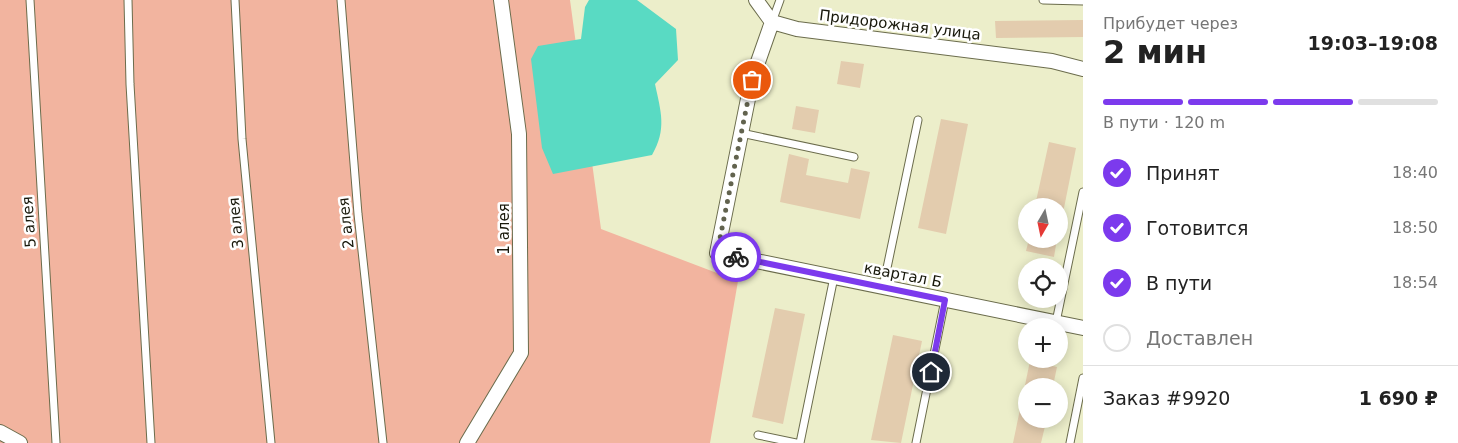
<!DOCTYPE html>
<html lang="ru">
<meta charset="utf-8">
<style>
:root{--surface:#fff;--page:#f2f2f2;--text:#222;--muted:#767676;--line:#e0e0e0;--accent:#7c3aed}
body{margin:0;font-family:"DejaVu Sans",sans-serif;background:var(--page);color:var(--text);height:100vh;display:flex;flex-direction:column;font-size:19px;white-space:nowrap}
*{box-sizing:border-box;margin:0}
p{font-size:16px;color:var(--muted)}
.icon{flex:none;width:28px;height:28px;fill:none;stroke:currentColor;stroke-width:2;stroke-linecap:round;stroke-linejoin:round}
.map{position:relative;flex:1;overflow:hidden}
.drawer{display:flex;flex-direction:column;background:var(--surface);width:375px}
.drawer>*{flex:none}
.needle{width:32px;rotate:189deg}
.tools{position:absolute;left:1018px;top:198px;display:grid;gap:10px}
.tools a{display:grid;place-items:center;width:50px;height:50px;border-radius:50%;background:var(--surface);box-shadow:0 2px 12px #0003;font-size:25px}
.pin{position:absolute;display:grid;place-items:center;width:42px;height:42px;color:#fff;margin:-21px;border:2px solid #fff;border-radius:50%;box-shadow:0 1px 5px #0007}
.courier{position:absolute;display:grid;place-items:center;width:50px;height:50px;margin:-25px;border:4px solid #7c3aed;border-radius:50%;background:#fff;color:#222;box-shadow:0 1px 6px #0007}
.overview em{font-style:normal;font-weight:700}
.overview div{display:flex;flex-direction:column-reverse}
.overview{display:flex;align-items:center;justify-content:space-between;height:85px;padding:0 20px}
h1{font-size:32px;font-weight:700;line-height:38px}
.bar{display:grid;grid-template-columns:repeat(4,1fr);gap:8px 5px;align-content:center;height:60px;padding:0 20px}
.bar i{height:6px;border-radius:4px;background:var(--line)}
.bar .active{background:var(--accent)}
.bar p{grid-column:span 4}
.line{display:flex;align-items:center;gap:12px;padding:0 20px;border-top:1px solid var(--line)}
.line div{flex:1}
ol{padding:0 20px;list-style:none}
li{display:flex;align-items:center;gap:15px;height:55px}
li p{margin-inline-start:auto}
li .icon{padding:5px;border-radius:50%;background:var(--accent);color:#fff;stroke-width:4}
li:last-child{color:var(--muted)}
li i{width:28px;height:28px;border:2px solid var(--line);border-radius:50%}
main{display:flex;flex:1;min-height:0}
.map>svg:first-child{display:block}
.green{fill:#f2b49f}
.water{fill:#59dac3}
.building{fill:#e3ccae}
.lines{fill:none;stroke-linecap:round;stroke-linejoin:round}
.lane-casing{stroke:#6b6c4c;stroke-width:9}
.street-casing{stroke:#6b6c4c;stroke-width:16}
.lane{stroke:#fff;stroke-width:7}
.street{stroke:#fff;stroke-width:14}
.done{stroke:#62634e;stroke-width:5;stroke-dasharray:0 9}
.route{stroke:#7c3aed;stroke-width:6}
.labels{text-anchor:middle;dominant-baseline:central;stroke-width:5;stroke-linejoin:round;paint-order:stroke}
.street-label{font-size:15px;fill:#18180b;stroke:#fff}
</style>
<main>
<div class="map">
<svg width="1083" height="443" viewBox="0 0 1083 443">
<rect width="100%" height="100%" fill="#eceeca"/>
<path class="green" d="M0,0h570l31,229 137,52 -28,162h-710z"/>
<path class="water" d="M589,0h48l39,29 2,31 -23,24c6,28 12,45 -3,71l-99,19 -11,-26 -11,-89 7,-13 43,-7 4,-32z"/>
<path class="building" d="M1083,20v17l-87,1 -1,-17z
M841,61l23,3 -4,24 -23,-4z
M796,106l23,4 -4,23 -23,-4z
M941,119l27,5 -22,110 -28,-6z
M1049,142l27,6 -16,80 -1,-22h-24z
M789,154l20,5 -3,16 42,8 3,-15 19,4 -10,47 -80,-17z
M1029,239h28l-3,18 -28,-6z
M775,308l30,6 -22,110 -31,-7z
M893,335l29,6 -21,102 -30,-3z
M1030,361l27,6 -4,19h-27v33h21l-1,3 -5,21h-28z"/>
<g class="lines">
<defs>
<path id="lane" d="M30,0l26,443
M128,0l2,84 21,359
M235,0l7,139 29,304
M341,0l17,214 25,229
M1043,0l40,1
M772,22l8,-22
M741,133l113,24
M883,287l35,-167
M1056,322l27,-130
M758,435l38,8
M800,443l34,-166
M916,443l29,-143
M1070,443l13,-65"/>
<path id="street" d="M756,0l16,22
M1083,69l-31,-8 -255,-32 -25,-7 -20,57 -35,174 366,75
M0,432l20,11
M467,443l54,-90 -2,-219 -18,-134"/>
</defs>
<use href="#lane" class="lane-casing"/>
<use href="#street" class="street-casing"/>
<use href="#lane" class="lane"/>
<use href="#street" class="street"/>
</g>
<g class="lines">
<path class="done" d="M736,257l-19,-4 35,-173"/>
<path class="route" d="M736,257l209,43 -14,72"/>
</g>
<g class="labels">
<g class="street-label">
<text transform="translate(900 25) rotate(7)">Придорожная улица</text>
<text transform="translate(29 222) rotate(-94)">5 алея</text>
<text transform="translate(236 223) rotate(-95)">3 алея</text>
<text transform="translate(346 223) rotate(-96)">2 алея</text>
<text transform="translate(504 229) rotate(-90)">1 алея</text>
<text transform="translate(903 275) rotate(11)">квартал Б</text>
</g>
</g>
</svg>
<div class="tools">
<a><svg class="needle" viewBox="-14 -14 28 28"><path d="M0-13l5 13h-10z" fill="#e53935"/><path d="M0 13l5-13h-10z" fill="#767676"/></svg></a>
<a><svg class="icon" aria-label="locate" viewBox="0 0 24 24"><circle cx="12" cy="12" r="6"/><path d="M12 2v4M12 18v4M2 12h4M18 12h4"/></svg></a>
<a>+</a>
<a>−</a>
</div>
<div class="pin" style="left:752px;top:80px;background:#ea580c"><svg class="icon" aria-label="bag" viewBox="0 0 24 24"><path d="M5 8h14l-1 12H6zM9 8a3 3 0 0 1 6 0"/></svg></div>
<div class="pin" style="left:931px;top:372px;background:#1f2937"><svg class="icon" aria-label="home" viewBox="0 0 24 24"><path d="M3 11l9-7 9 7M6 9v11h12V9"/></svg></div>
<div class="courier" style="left:736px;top:257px"><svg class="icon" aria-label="bike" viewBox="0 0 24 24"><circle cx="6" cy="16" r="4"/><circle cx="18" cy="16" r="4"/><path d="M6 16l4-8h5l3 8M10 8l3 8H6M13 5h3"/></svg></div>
</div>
<section class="drawer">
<div class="overview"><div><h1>2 мин</h1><p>Прибудет через</p></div><em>19:03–19:08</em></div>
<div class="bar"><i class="active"></i><i class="active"></i><i class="active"></i><i></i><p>В пути · 120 m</p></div>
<ol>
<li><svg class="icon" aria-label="check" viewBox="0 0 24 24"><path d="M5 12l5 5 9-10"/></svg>Принят<p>18:40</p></li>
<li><svg class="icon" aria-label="check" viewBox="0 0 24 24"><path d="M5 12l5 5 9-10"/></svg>Готовится<p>18:50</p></li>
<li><svg class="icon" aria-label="check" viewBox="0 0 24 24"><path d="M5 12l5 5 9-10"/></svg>В пути<p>18:54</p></li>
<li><i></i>Доставлен</li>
</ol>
<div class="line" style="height:65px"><div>Заказ #9920</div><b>1 690 ₽</b></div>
</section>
</main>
